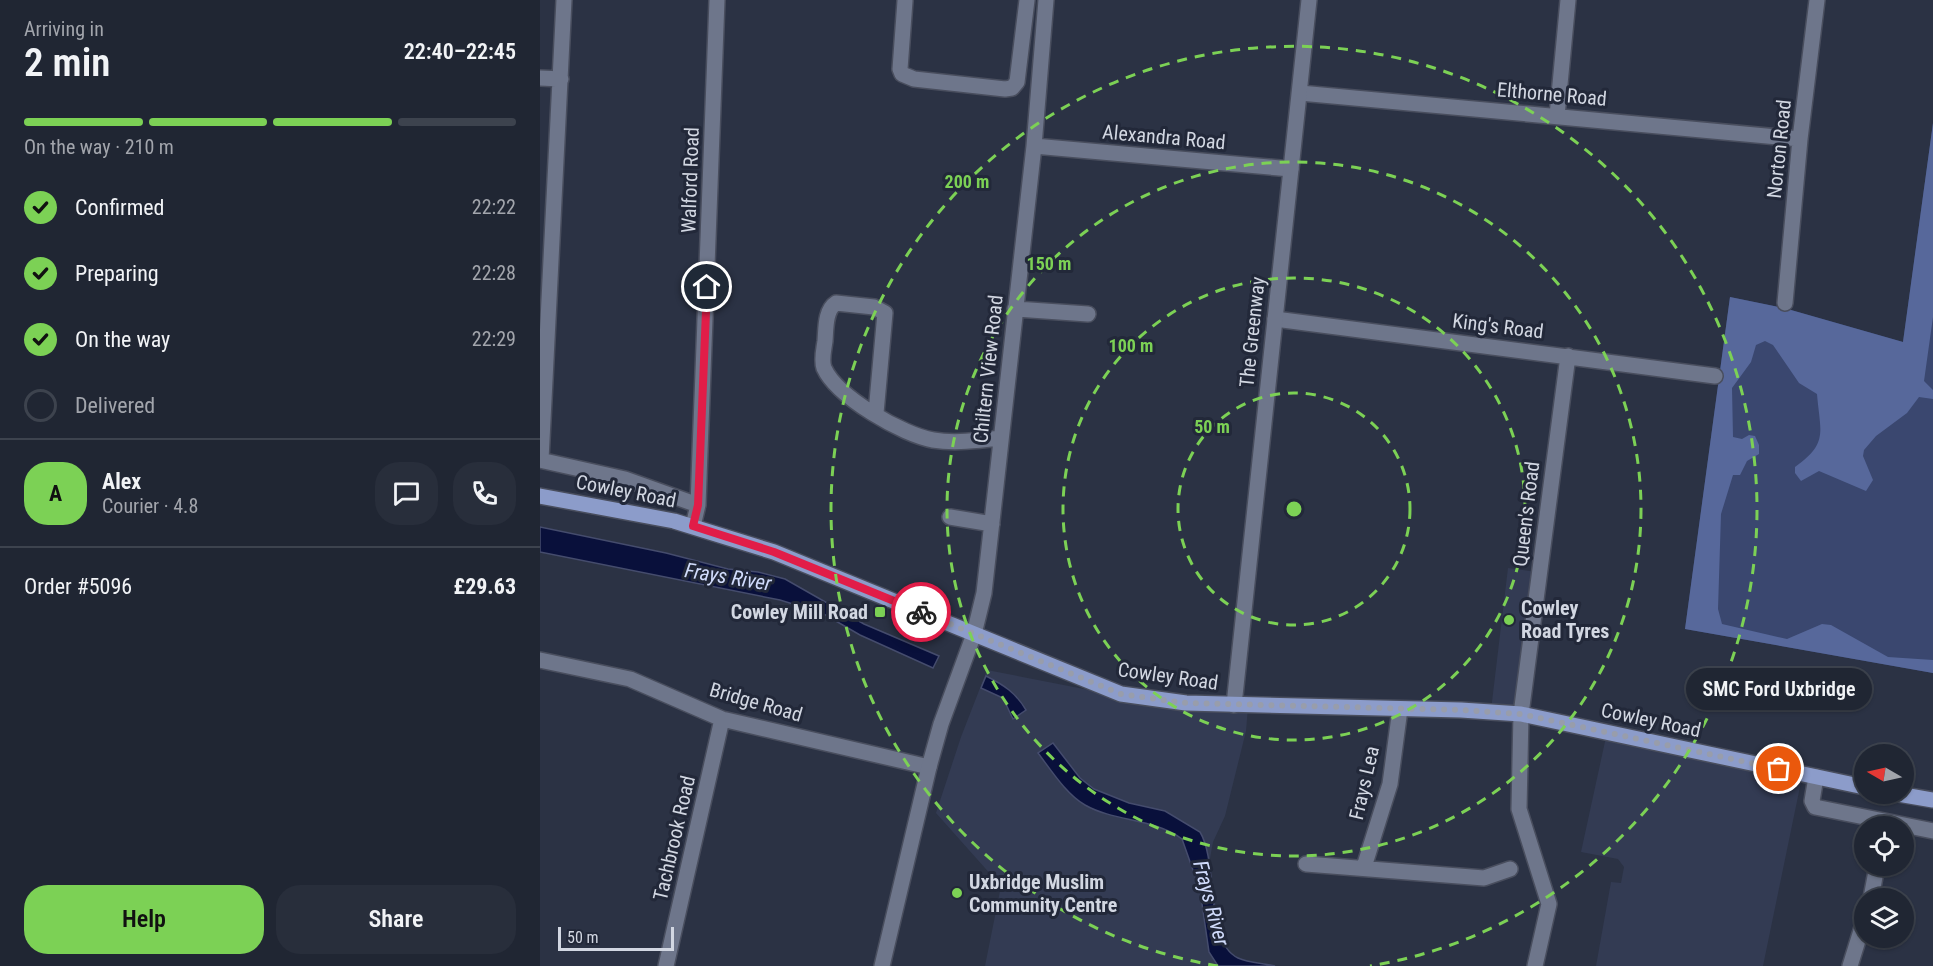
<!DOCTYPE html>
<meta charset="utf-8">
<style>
:root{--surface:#202633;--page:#282e3b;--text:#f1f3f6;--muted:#a2a5ac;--line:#3d434e;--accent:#7cd155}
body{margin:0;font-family:"Roboto Condensed",sans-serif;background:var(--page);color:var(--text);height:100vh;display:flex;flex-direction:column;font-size:22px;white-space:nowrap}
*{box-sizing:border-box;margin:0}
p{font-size:20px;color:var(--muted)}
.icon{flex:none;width:33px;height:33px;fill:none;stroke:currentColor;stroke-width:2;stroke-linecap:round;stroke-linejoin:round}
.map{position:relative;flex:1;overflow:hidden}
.drawer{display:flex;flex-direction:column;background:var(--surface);width:540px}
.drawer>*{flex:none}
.needle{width:39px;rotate:279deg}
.controls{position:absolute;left:1314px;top:744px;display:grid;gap:12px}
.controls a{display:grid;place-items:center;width:60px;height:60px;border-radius:50%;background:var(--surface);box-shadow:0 2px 4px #0004,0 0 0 2px var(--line);font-size:30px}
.scale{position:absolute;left:18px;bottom:15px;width:116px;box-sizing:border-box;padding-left:6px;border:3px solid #d2d7e2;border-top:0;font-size:16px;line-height:21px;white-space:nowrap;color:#d2d7e2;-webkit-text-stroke:4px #222839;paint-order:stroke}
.pin{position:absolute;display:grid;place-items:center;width:51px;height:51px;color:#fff;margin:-26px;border:3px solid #fff;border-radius:50%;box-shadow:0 2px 6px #0007}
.courier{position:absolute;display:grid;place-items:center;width:60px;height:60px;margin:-30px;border:4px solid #e11d48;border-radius:50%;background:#fff;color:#222;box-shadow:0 2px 8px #0007}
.bubble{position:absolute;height:42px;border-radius:21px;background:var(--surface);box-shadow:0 2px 4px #0004,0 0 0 2px var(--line);font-size:20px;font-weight:600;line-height:42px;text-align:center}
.overview em{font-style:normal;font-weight:600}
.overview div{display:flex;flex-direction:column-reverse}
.overview{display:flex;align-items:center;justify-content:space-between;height:102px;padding:0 24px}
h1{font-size:39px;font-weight:600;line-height:45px}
.bar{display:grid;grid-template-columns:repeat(4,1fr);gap:9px 6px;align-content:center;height:72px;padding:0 24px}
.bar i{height:8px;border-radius:4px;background:var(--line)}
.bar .selected{background:var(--accent)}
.bar p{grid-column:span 4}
.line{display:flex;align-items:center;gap:15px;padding:0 24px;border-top:2px solid var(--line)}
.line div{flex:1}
.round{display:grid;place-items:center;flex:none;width:63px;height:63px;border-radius:24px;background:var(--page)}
ol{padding:0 24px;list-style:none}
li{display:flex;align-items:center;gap:18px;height:66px}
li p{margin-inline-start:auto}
li .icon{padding:6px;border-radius:50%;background:var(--accent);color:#111;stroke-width:4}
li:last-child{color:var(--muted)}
li i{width:33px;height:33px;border:3px solid var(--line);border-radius:50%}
.primary-button{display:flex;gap:12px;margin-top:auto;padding:12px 24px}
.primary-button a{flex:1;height:69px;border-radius:24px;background:var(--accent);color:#111;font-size:24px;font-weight:600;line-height:69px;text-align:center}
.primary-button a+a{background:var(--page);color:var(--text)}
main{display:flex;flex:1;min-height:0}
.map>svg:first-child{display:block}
.built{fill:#333b53}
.green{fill:#3a476f}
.forest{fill:#57689b}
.water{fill:#09103b;stroke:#454c6d;stroke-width:1.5}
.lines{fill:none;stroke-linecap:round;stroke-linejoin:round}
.street-casing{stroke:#494e5e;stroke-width:18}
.secondary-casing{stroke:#494e5e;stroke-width:18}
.primary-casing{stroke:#494e5e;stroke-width:18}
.street{stroke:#6e768b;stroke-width:15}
.secondary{stroke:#6e768b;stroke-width:15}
.primary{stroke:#8c9cca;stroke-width:15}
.done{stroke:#989dab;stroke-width:6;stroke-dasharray:0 10.8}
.route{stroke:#e11d48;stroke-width:8}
.ring{fill:none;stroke:#7cd155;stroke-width:3;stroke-dasharray:10 8}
.poi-dot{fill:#7cd155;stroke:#222839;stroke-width:2}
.labels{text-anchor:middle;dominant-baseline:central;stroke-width:6;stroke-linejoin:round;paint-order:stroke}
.street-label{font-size:20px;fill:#d2d7e2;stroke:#222839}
.poi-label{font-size:20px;font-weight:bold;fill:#d2d7e2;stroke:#222839;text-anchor:start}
.water-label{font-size:21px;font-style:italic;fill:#d1dcfc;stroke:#222839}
.centre{fill:#7cd155;stroke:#222839;stroke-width:3}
.ring-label{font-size:18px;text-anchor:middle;font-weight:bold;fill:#7cd155;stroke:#222839;stroke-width:6;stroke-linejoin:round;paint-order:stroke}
</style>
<main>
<section class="drawer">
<div class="overview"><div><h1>2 min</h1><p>Arriving in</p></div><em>22:40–22:45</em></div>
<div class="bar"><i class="selected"></i><i class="selected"></i><i class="selected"></i><i></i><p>On the way · 210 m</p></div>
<ol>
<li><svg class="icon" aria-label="check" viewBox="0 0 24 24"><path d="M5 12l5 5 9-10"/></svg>Confirmed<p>22:22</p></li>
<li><svg class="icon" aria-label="check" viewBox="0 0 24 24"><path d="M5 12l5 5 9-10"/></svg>Preparing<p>22:28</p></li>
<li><svg class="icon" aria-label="check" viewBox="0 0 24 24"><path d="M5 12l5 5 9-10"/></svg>On the way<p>22:29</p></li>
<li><i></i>Delivered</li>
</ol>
<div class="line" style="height:108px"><b class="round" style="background:var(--accent);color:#111">A</b><div><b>Alex</b><p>Courier · 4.8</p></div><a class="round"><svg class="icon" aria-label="chat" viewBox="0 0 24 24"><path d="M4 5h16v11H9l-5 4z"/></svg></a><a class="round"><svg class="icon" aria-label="phone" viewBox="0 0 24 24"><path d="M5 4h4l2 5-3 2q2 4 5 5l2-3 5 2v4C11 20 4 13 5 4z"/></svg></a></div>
<div class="line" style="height:78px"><div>Order #5096</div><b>£29.63</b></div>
<div class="primary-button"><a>Help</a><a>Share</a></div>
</section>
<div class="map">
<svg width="1393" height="966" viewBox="0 0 1393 966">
<rect width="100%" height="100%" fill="#2b3244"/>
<path class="built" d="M968,568l29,4 -18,140 -28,-2z
M447,670l133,26 128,11 -2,24 -21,85 -12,26 -4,22 7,44 -10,29 3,15 8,14h-232l16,-80 -65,-73 25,-76z
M1066,737l196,40 -39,189h-167l15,-84 10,1 3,-16 -6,-8 -37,-7z"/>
<path class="green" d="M1393,123v550l-248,-44 45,-332 54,11 119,34z"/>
<path class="forest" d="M1393,123v194l-9,64 9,9v9l-14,-2 -12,16 -31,23 -12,14 -1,6 10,24 -7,11 -47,-20 -18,10 -6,-8v-6c34,-24 25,-35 22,-73l-18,-11 -26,-38 -8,-4 -9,4 -5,17 -19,26 1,49 9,2 7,-4 6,1 4,9v9l-12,7 -7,14h-7l-12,39 -3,95 4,15 65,15 35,-15 9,1 57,32 45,3v13l-248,-44 45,-332 54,11 119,34z"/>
<path class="water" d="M0,527l126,26 62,16 30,3 27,7 79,45 75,32 -6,12 -73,-33 -38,-22 -42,-13 -240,-48z
M446,676c18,9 30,17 40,34l-13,9 -10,-21 -22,-10z
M513,743l27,35 14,11 35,14 36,8 35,21c19,31 4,110 38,126 11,5 25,5 37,8h-57l-9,-14 -9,-62 -18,-51c-28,-21 -67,-17 -97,-34 -19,-11 -34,-35 -47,-52z"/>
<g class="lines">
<defs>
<path id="street" d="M365,1l-5,68 2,5 12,5 91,10 7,-1 5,-6 10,-82
M0,78l21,1
M760,93l500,46
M1017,116l11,-116
M494,146l257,23
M1245,303l15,-164 17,-139
M475,309l73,5
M735,319l440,57
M336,413l9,-100 -11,-6 -38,-4c-11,7 -10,26 -11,38 -1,8 -4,19 -1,27 13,29 79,67 109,72 23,4 46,0 68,-2
M0,460l85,19 73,26 -5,21
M1,460l23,-460
M158,505l19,-505
M410,517l42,7
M434,634l10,-41 50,-447 12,-146
M0,660l90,19 92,40 207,48
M1276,777l-4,24 3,6 118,24
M766,864l178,14 26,-9
M824,867l26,-83 10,-75
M1331,898l6,-32
M126,966l56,-247
M995,966l14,-62 -30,-95 2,-95 47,-358
M1310,966l14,-45"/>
<path id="secondary" d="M694,705l75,-705
M342,966l47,-199 12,-43 33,-90"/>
<path id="primary" d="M0,496l134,25 100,31 347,142 65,9 275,7 60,4 343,73
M1358,794l35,6"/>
</defs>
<use href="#street" class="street-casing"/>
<use href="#secondary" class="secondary-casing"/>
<use href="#primary" class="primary-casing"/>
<use href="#street" class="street"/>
<use href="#secondary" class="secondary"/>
<use href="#primary" class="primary"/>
</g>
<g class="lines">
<path class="done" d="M381,612l200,82 65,9 275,7 60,4 258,55"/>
<path class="route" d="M167,287l-9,218 -5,21 81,26 147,60"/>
</g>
<g class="ring">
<circle cx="754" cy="509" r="116"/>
<circle cx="754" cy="509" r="231"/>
<circle cx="754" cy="509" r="347"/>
<path d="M678 966A463 463 0 1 1 830 966"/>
</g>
<g class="poi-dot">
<rect x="334" y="606" width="12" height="12" rx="3"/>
<circle cx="969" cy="620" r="6"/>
<circle cx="417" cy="893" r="6"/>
</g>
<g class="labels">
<g class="street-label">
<text transform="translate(1012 94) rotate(5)">Elthorne Road</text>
<text transform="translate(624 137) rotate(5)">Alexandra Road</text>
<text transform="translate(1239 149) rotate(-84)">Norton Road</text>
<text transform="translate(150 180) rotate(-88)">Walford Road</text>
<text transform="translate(958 326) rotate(7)">King's Road</text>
<text transform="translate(712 332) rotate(-84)">The Greenway</text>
<text transform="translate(448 369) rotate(-84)">Chiltern View Road</text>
<text transform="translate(86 491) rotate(11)">Cowley Road</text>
<text transform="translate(986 514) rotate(-83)">Queen's Road</text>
<text transform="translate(628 676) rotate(8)">Cowley Road</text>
<text transform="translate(216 702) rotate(16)">Bridge Road</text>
<text transform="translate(1111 720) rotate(12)">Cowley Road</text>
<text transform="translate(824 783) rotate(-77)">Frays Lea</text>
<text transform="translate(134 838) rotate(-77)">Tachbrook Road</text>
</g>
<g class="poi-label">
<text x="981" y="608">Cowley<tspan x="981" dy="23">Road Tyres</tspan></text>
<text x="328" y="612" text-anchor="end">Cowley Mill Road</text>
<text x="429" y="882">Uxbridge Muslim<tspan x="429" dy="23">Community Centre</tspan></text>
</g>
<g class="water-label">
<text transform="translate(188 577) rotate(9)">Frays River</text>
<text transform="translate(671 903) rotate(75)">Frays River</text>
</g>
</g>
<circle cx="754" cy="509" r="9" class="centre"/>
<g class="ring-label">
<text x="427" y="188">200 m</text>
<text x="509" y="270">150 m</text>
<text x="591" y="352">100 m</text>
<text x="672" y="433">50 m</text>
</g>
</svg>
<div class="controls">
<a><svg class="needle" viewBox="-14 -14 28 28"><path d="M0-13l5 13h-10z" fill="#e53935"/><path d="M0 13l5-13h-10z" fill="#a2a5ac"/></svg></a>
<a><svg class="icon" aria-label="locate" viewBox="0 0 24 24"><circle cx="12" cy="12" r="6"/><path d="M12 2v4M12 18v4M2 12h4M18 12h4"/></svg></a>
<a><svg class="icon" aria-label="layers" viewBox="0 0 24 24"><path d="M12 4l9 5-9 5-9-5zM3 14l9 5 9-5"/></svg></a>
</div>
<div class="scale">50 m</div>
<div class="pin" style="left:1239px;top:769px;background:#ea580c"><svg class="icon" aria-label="bag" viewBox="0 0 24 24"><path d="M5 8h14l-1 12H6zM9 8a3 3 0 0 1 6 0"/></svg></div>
<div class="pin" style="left:167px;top:287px;background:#1f2937"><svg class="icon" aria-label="home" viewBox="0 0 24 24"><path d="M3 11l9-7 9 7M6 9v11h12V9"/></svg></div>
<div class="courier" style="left:381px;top:612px"><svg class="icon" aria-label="bike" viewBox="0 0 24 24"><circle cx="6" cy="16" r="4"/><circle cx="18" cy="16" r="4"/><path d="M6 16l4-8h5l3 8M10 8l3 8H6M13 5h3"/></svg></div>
<div class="bubble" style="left:1146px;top:668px;width:186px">SMC Ford Uxbridge</div>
</div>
</main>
